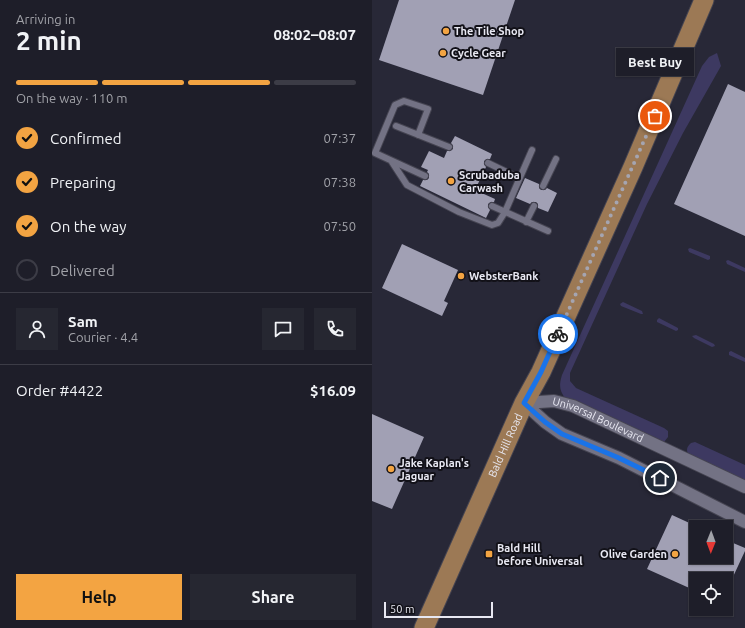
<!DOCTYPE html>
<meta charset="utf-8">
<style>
:root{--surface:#1e1e29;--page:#262731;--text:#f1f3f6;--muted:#a1a2a8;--line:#3c3c46;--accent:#f3a442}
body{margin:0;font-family:Ubuntu,sans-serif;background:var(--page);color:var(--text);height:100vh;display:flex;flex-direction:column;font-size:15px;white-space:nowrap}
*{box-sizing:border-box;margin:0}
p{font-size:13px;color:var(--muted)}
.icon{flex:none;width:22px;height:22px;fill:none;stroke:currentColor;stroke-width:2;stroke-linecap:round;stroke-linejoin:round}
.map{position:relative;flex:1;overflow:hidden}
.details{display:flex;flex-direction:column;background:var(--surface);width:372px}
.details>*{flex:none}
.needle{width:26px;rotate:181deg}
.tools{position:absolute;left:317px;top:520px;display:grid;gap:8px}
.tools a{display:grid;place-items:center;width:44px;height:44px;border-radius:0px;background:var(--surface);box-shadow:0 1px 3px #0004,0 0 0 1px var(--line);font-size:20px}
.scale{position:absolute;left:12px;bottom:10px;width:109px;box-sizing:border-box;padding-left:4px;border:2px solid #e8e8f2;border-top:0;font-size:11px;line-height:14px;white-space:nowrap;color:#e8e8f2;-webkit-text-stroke:3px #121118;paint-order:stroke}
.pin{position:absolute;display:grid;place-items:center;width:34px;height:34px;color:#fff;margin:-17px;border:2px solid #fff;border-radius:50%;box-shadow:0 1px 4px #0007}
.courier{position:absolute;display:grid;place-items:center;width:40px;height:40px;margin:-20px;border:3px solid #1a73e8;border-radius:50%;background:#fff;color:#222;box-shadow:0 1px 5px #0007}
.bubble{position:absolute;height:28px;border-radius:0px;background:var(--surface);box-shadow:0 1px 3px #0004,0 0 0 1px var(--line);font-size:13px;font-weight:700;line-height:28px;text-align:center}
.summary em{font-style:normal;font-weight:700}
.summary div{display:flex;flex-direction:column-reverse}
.summary{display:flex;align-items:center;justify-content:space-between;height:68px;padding:0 16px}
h1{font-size:26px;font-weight:700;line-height:30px}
.bar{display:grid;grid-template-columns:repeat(4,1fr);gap:6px 4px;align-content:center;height:48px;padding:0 16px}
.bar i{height:5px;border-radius:3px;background:var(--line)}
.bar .active{background:var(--accent)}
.bar p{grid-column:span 4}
.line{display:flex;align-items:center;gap:10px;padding:0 16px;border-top:1px solid var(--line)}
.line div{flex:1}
.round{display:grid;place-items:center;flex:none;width:42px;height:42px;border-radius:0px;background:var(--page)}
ol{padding:0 16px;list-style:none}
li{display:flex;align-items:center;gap:12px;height:44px}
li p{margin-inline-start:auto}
li .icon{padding:4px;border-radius:50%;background:var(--accent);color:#111;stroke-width:4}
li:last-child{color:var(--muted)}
li i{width:22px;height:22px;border:2px solid var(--line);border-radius:50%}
.primary-button{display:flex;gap:8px;margin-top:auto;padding:8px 16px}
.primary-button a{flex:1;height:46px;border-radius:0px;background:var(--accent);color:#111;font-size:16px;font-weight:700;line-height:46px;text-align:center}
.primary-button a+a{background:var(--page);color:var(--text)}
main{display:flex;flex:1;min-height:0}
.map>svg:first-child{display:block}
.green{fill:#3d3961}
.building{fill:#a1a0b4}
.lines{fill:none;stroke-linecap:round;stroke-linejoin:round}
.service-casing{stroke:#454451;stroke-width:8}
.minor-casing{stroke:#454451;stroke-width:14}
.primary-casing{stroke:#454451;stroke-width:21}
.service{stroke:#737284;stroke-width:6}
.minor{stroke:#737284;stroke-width:12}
.primary{stroke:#9c7955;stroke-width:19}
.done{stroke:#a5a5b1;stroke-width:4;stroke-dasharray:0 7.2}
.route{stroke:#1a73e8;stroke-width:5}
.poi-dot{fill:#f3a442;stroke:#121118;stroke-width:1.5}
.labels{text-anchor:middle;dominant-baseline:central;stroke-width:4;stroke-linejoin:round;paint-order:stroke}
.poi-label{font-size:11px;font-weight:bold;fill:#e8e8f2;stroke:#121118;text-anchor:start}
.street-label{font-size:11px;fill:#e8e8f2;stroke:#121118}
</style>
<main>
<section class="details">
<div class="summary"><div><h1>2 min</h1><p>Arriving in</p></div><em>08:02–08:07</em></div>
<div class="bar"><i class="active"></i><i class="active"></i><i class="active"></i><i></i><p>On the way · 110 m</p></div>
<ol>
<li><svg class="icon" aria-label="check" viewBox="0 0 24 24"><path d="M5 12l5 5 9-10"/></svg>Confirmed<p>07:37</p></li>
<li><svg class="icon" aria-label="check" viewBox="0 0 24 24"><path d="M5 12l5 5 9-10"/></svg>Preparing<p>07:38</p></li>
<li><svg class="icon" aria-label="check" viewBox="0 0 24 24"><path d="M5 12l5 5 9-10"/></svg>On the way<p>07:50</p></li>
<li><i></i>Delivered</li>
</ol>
<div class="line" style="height:72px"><a class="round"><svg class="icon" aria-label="person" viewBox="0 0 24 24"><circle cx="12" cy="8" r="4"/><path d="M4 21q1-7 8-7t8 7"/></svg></a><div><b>Sam</b><p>Courier · 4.4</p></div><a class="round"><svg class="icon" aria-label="chat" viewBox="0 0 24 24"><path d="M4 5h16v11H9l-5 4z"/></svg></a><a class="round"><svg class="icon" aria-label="phone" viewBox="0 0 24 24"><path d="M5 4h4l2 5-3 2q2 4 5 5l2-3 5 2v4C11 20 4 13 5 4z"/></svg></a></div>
<div class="line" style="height:52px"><div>Order #4422</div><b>$16.09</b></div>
<div class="primary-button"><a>Help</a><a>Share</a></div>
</section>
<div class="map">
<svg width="373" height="628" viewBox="0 0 373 628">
<rect width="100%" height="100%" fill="#282837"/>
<path class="green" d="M345,53l4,13 -38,67 -36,71 -77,169v8l6,7 88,40 4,3v6l-4,5 -98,-43c-7,-8 -7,-14 -4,-24l140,-309 7,-9z
M318,248l20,8v3l-2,1 -19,-8 -1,-3z
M356,260l17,8v4l-18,-8 -1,-3z
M251,302l19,9 1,3h-2l-20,-8 -1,-2z
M287,318l19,10v2l-2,1 -19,-9v-2z
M324,335l18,9 1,2 -3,1 -18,-9 -2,-2z
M359,351l14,7v4l-16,-7v-3z
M323,442l50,23v16l-57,-27c-2,-5 -1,-7 3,-11z"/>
<path class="building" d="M27,0h116l-32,95 -104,-35z
M356,84l17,8v144l-71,-32z
M83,136l37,18 -2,5h-3l-3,2v3l2,3 -11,23 20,9 -1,3h-3l-3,2v3l2,3 -4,8 -66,-32 3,-6h4l2,-2v-4l-2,-2 1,-2 -7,-3 8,-16 15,7 3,-7h3l3,-2v-3l-2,-3z
M153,178l14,6v4l2,2h4l2,-2 10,5 -9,19 -10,-4v-4l-2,-2h-4l-2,2 -14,-6z
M30,244l56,26 -14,31 4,2 -6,13 -60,-28z
M0,414l52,23 -32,72 -20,-8z
M300,515l24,11v31h30v-17l19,8v3l-13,28h-36v12l-49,-22z"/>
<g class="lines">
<defs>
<path id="service" d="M24,126l53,21
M46,135l10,-26 -24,-8 -9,4 -20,48 50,23
M20,162l15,23 52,27 33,13 6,-2 7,-11 27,-62
M116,163l31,15
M171,186l13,-27
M120,206l56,25
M154,222l8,-16"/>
<g id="minor">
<path d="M152,403l21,19 17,12 57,24 126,64"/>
<path id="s1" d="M152,403l30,-2 19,5 172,81"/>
</g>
<g id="primary">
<path id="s2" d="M52,628l100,-225 17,-31 92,-205 71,-167"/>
</g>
</defs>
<use href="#service" class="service-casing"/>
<use href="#minor" class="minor-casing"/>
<use href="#primary" class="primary-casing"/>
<use href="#service" class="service"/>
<use href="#minor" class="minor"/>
<use href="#primary" class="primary"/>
</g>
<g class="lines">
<path class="done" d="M186,334l97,-218"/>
<path class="route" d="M186,334l-17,38 -17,31 21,19 17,12 57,24 41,20"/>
</g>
<g class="poi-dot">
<circle cx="74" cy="31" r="4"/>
<circle cx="71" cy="53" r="4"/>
<circle cx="79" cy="181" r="4"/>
<circle cx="89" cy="276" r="4"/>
<circle cx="19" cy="469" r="4"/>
<rect x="113" y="550" width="8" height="8" rx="2"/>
<circle cx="303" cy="554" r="4"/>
</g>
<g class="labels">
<g class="poi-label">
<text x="82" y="31">The Tile Shop</text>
<text x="79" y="53">Cycle Gear</text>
<text x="87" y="175">Scrubaduba<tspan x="87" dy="13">Carwash</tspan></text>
<text x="97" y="276">WebsterBank</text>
<text x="27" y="463">Jake Kaplan's<tspan x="27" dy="13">Jaguar</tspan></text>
<text x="125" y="548">Bald Hill<tspan x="125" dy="13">before Universal</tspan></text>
<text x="295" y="554" text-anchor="end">Olive Garden</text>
</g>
<g class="street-label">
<text stroke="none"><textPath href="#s1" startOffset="78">Universal Boulevard</textPath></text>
<text stroke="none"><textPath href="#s2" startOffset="200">Bald Hill Road</textPath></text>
</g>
</g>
</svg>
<div class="tools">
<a><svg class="needle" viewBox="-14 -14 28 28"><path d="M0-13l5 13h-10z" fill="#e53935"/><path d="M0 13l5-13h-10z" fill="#a1a2a8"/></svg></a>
<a><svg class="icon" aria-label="locate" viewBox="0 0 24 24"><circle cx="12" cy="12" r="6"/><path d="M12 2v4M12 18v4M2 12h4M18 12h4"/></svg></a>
</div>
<div class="scale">50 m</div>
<div class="pin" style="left:283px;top:116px;background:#ea580c"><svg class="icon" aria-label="bag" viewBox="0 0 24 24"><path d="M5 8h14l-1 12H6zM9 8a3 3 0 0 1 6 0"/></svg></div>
<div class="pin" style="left:288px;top:478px;background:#1f2937"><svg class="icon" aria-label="home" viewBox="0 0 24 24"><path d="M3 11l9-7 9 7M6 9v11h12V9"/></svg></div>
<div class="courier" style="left:186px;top:334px"><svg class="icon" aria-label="bike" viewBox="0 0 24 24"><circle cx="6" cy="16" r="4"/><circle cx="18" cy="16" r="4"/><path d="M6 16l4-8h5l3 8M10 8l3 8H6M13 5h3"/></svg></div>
<div class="bubble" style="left:244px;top:48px;width:78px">Best Buy</div>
</div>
</main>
